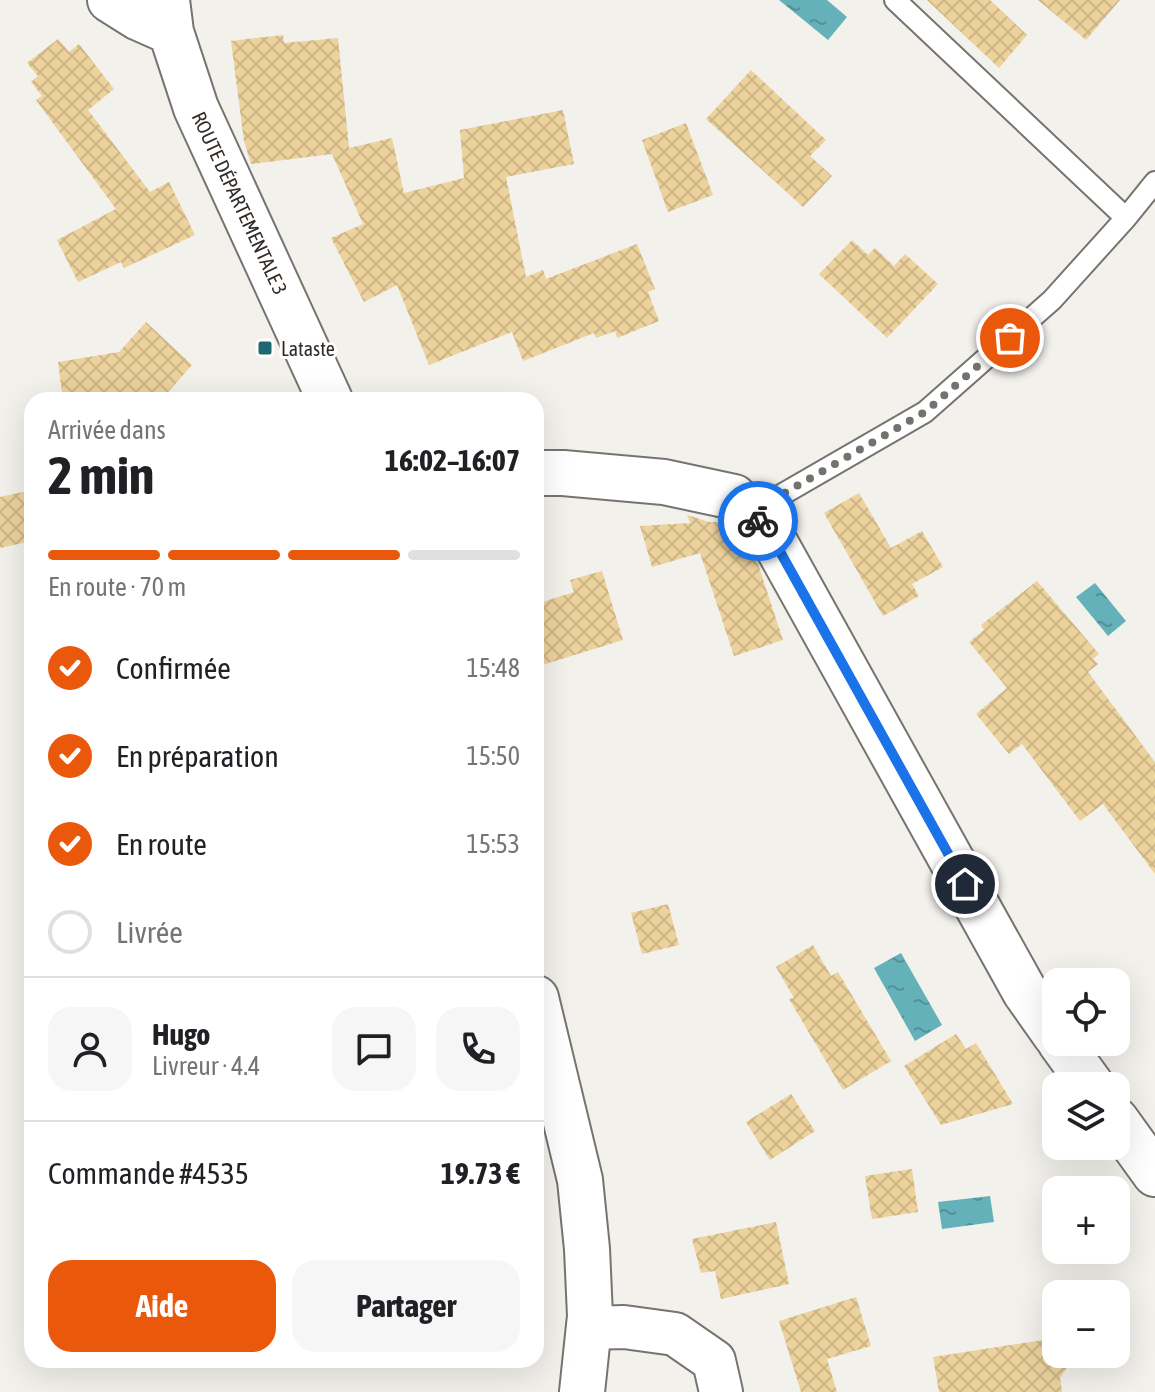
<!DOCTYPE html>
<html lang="fr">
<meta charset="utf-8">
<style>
:root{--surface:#fff;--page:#f6f6f6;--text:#202124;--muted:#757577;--line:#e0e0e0;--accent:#ea580c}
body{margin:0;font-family:"Asap Condensed",sans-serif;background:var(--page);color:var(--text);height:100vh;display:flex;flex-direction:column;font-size:30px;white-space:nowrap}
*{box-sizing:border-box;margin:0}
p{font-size:26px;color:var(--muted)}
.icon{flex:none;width:44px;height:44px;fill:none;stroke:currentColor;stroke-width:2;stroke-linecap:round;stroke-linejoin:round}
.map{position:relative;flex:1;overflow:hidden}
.side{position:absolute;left:24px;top:392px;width:520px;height:976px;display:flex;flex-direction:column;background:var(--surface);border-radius:24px;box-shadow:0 8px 32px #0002}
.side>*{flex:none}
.controls{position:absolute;left:1042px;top:968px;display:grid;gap:16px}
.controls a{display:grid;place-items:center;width:88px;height:88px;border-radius:16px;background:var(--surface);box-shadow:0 8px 32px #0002;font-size:40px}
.pin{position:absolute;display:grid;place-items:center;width:68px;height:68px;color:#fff;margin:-34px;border:4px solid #fff;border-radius:50%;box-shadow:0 2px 8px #0007}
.courier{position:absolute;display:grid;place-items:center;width:80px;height:80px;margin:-40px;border:6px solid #1a73e8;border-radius:50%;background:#fff;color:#222;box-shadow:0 2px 10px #0007}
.summary em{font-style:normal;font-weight:700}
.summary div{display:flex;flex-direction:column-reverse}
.summary{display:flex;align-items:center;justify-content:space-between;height:136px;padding:0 24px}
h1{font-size:52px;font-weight:700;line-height:60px}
.bar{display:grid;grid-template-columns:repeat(4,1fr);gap:12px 8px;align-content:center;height:96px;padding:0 24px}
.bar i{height:10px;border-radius:6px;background:var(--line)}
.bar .on{background:var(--accent)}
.bar p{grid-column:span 4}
.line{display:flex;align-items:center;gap:20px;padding:0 24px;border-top:2px solid var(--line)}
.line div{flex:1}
.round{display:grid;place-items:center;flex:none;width:84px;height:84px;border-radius:24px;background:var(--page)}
ol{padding:0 24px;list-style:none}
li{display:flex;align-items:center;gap:24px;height:88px}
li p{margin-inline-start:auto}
li .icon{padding:8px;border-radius:50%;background:var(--accent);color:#fff;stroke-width:4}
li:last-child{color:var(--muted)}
li i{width:44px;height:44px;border:4px solid var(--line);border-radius:50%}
.primary-button{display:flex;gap:16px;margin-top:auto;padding:16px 24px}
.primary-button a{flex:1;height:92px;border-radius:24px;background:var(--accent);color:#fff;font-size:32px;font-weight:700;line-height:92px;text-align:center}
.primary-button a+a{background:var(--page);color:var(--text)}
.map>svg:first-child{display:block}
.water{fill:url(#water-ripples)}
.building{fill:url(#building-cross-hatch)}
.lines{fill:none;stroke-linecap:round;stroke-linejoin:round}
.lane-casing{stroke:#777470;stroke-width:24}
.street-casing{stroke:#777470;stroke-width:46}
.secondary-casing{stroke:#777470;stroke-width:48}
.lane{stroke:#fff;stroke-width:20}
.street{stroke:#fff;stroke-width:42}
.secondary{stroke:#fff;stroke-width:44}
.done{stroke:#73726f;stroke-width:8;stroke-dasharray:0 14.4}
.route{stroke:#1a73e8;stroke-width:10}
.poi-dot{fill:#1d6871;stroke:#fffefd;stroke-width:3}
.labels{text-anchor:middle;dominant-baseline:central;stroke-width:6;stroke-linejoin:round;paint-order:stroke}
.street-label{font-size:20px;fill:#2e2d2c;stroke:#fffefd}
.poi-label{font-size:20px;fill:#2e2d2c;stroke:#fffefd;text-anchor:start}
</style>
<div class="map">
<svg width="1155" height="1392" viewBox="0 0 1155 1392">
<defs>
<pattern id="water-ripples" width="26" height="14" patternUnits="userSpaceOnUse" patternTransform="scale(2)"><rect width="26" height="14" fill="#65b1ba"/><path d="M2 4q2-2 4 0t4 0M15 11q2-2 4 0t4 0" fill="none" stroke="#549097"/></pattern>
<pattern id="building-cross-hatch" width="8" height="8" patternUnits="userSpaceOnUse" patternTransform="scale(2)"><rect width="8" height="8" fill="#edd29c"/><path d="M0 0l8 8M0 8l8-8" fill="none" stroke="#ccb587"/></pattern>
</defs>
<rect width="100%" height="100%" fill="#f3f1ec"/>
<path class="water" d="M779,0h48l20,17 -19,23z
M1095,583l31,38 -18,15 -32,-39z
M901,953l41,72 -27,16 -41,-73z
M990,1196l4,26 -52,7 -4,-27z"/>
<path class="building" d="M927,0h63l37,35 -28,33z
M1038,0h82l-34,40z
M283,35l1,8 54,-5 11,110 43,-10 12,55 60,-15 -4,-48 103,-20 11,54 -68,13 20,100 17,-7 3,9 91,-35 18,45 -7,3 11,29 -42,17 -2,-7 -19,7 -2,-5 -71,28 -11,-29 -83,33 -32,-80 -33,17 -33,-64 32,-14 -31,-70 -81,10 -7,-23 -13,-100z
M58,39l11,13 10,-8 35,45 -26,21 62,82 19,-10 26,53 -71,33 -3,-6 -43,20 -21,-42 59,-31 -80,-109 6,-4 -11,-14 7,-6 -11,-13z
M751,70l75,70 -16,16 22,20 -29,31 -97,-88z
M686,123l27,72 -45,17 -26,-72z
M852,240l16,15 7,-7 19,18 11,-12 33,30 -51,54 -68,-64z
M146,322l46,43 -31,35h-98l-5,-38 61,-10z
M32,490v51l-32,7v-51z
M859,493l32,55 31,-17 21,36 -31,17 7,12 -36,20 -59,-103z
M687,515l22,7h14l25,23 10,19 25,76 -49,16 -34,-103 -48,14 -12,-41 50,-3z
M602,571l21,69 -87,27v-63l38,-12 -4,-12z
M1037,581l62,73 -6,5 5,5 -10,8 67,90v112l-52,-70 -23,17 -58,-77 -13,10 -33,-40 31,-26 -38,-46 15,-12 -3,-5z
M668,904l11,41 -37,9 -11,-41z
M813,945l18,31 7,-4 53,89 -48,29 -54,-91 5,-1 -18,-31z
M956,1034l10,15 10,-6 37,61 -72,21 -37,-59z
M791,1094l24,37 -45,29 -24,-38z
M912,1169l6,43 -46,7 -7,-43z
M776,1222l13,62 -68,15 -6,-28 -14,2 -9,-34z
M856,1297l15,49 -44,13 10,33h-36l-22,-71z
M1056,1338v16h8l2,15 -6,9 2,14h-123l-6,-35z"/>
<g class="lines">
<defs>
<path id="lane" d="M895,0l231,218
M742,497l34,1 149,-86 127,-112 74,-82 29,-36"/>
<path id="street" d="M588,1328l36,-1 51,7 39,27 7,31"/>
<path id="secondary" d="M110,0l27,17 34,15
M167,0l4,32 25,76 134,292
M536,473h27l101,9 70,15 34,33 257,462 31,44
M536,998l44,182 7,69 3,67 -8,76
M1060,1042l32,44
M1116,1120l39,54"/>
</defs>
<use href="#lane" class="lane-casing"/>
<use href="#street" class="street-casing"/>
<use href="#secondary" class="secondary-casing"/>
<use href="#lane" class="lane"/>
<use href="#street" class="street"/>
<use href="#secondary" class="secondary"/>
</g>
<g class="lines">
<path class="done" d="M758,521l-24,-24 42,1 149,-86 85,-74"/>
<path class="route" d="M758,521l10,9 197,354"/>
</g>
<rect class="poi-dot" x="257" y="340" width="16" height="16" rx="4"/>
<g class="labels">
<g class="street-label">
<text transform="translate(240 203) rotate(65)">ROUTE DÉPARTEMENTALE 3</text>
</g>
<g class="poi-label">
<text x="281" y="348">Lataste</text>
</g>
</g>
</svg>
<div class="controls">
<a><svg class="icon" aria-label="locate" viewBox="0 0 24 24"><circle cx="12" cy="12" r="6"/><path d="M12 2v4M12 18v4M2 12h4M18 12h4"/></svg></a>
<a><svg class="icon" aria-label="layers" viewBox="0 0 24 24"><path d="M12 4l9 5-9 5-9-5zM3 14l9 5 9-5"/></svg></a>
<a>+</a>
<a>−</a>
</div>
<div class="pin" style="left:1010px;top:338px;background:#ea580c"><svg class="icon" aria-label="bag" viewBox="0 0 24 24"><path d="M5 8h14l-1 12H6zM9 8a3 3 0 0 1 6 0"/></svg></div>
<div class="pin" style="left:965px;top:884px;background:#1f2937"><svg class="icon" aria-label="home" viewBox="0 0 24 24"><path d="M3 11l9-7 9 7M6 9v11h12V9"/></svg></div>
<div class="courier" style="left:758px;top:521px"><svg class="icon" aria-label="bike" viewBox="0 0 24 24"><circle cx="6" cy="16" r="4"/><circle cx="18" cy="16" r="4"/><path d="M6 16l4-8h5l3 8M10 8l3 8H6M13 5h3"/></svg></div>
<section class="side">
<div class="summary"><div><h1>2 min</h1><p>Arrivée dans</p></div><em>16:02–16:07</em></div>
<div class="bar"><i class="on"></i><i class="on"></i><i class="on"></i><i></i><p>En route · 70 m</p></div>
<ol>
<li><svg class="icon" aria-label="check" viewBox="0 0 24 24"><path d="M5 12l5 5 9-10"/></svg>Confirmée<p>15:48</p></li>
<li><svg class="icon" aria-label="check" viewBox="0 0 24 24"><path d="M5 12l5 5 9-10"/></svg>En préparation<p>15:50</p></li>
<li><svg class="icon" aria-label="check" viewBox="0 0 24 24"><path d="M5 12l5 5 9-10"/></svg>En route<p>15:53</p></li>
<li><i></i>Livrée</li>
</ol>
<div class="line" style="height:144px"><a class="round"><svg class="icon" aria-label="person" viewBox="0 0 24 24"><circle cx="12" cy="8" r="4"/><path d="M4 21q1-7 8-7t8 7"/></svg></a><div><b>Hugo</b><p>Livreur · 4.4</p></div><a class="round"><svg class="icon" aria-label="chat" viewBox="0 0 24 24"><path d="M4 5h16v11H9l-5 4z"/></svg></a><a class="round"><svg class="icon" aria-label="phone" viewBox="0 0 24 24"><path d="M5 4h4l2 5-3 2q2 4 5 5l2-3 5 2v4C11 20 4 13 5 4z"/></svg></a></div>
<div class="line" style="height:104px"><div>Commande #4535</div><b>19.73 €</b></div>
<div class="primary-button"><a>Aide</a><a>Partager</a></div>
</section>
</div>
